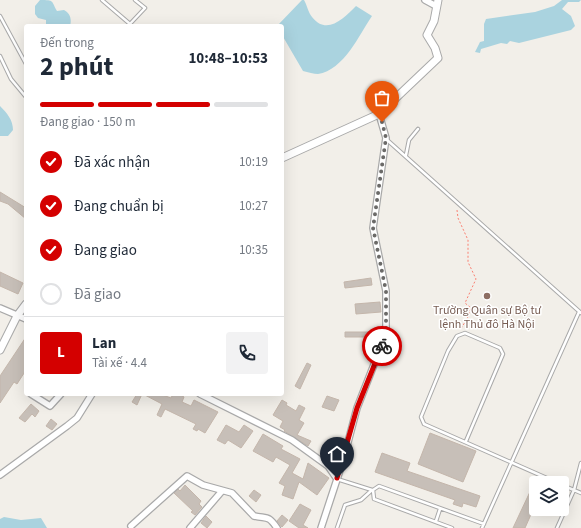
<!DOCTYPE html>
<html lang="vi">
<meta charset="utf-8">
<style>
:root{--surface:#fff;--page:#f2f2f3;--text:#1f2937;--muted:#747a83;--line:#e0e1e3;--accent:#d40000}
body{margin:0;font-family:"Source Sans 3",sans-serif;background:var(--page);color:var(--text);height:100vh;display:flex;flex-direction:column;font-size:15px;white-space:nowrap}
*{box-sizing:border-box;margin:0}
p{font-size:13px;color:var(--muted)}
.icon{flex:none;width:22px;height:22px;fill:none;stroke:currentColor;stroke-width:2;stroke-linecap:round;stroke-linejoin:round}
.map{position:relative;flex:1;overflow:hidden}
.side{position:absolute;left:24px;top:24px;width:260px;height:372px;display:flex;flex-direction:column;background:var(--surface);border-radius:4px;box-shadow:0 4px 16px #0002}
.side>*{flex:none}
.fabs{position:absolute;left:529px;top:476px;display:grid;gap:8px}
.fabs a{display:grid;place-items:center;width:40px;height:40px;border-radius:4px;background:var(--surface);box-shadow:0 4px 16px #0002;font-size:20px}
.pin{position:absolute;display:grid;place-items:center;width:34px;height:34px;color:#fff;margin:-41px -17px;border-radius:50% 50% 50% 0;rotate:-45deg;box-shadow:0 0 4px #0007}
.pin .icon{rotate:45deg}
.courier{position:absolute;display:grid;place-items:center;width:40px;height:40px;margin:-20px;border:3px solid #d40000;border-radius:50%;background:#fff;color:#222;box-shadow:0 1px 5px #0007}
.summary em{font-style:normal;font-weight:700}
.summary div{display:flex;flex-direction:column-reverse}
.summary{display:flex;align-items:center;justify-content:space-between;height:68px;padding:0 16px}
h1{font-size:26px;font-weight:700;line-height:30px}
.bar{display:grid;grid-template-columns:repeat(4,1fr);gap:6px 4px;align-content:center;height:48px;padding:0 16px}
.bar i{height:5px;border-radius:3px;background:var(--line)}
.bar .current{background:var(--accent)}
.bar p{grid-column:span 4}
.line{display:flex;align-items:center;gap:10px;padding:0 16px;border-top:1px solid var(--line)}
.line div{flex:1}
.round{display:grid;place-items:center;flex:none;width:42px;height:42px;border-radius:4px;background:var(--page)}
ol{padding:0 16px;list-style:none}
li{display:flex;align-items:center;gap:12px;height:44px}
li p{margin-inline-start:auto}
li .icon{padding:4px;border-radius:50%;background:var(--accent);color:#fff;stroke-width:4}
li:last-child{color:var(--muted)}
li i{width:22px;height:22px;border:2px solid var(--line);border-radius:50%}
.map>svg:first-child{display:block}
.water{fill:#aad3df}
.building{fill:#c7bfb8;stroke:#c4b6ab}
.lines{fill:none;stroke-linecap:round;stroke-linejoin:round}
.service-casing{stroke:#a9a9a9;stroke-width:4.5}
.minor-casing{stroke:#a9a9a9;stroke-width:8}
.tertiary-casing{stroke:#a9a9a9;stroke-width:9}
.path{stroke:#fa8072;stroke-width:1;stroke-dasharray:2 2;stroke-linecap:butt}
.service{stroke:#fff;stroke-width:2.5}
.minor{stroke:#fff;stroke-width:5.5}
.tertiary{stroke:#fff;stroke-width:7}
.done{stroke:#6b6a68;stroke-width:4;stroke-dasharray:0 7.2}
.route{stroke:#d40000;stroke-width:5}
.education-dot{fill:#8d6e63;stroke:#fff;stroke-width:1.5}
.labels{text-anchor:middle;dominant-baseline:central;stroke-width:3;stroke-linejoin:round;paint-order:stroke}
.education-label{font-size:12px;fill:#785e54;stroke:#fff}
</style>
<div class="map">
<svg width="581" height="528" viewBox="0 0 581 528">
<rect width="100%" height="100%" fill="#f2efe9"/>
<path class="water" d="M40,0c15,0 11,1 17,11l7,-1c6,3 8,9 6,16h-24v-6l-8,-2 -3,-4v-8z
M302,0h2c3,5 4,12 8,17 15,19 32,1 44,-11l16,10c-13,19 -28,54 -54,58 -4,0 -10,-2 -15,-3l-21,-36v-9h-5z
M562,0h19l-2,2h-11l-6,7 9,7 4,10 -4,4 -52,13 -9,-2 -3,3 -6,-1 -20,6 -1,4 -5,-1 5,-10 4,-1v-17l2,-5 49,-7 19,-6z
M0,106c7,7 13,14 13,24l-5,6h-8z
M4,517l17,3 20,-2 6,10h-47v-9z"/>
<path class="building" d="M0,192l26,16v11l-18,-15 -8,-3z
M0,272l23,11 -5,11 -18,-8z
M371,278l1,7 -27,3 -1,-6z
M380,302l1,10 -25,2 -1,-10z
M345,332h34v5h-34z
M26,337v33l-9,14 -3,-2 -14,21v-27z
M307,363l4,2 -11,24 -5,-3z
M137,394h5l-5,11 -5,-3z
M143,394h17l11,4 2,-4h6l5,3 -2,5 9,4 3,-6 24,12 -13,21 -7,-4 -1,2 -4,-2 3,-5 -31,-15 -4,8 -4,-2 5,-11z
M327,396l12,4 -5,11 -12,-4z
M282,400l5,3 -1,2 10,6 3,-6 6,3 -6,12 5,3 -7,12 14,6 -3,5 -24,-15 1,-1 -5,-3 3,-6 -10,-6z
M31,404l8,7 -4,6 -3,-3 -7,8 -6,-4z
M51,419l6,5 -5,6 -6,-4z
M226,425l13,7 5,-7 9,6 -12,17 -13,-8 -3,4 -8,-4z
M430,433l46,18 -13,31 -45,-18z
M263,434l20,12 -2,3 19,10 -8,14 11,6 5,-16 21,15 -12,17 -18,-13 -6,17 -11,-4 3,-9 -6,-3 11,-18 -14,-8 -3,5 -20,-11z
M382,453l28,10 -3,8 73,25 -4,11 -13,-4 -1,4 -9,-3 2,-4 -80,-28z
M536,479v24l-11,25h-12z
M185,485l16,16 -2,3 3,3 -7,8 -4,-3 2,-1 -19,-18 4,-4 2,2z
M254,490l7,5 -5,7 -7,-6z
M300,504l11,6 -8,15 5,3h-9l-10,-7z
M282,515l6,5 -6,7 -5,-6z
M206,516l6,6 -5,6 -6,-5z"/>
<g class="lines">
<defs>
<path id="service" d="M102,0l28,24
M0,16l26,48
M128,26l17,-18 -10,-8
M0,56l11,23 15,18
M386,139l195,174
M406,155l3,-15 9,-11
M466,441l37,-87 -3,-6 -35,-15 -8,3 -9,15 -27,66 3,7 134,59
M337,479l35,11
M562,485l19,8
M436,521l4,-12
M337,528l8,-23 16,-5 11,-10
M452,528l-78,-29 -1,-9 6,-4 105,38
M482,528l97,-216
M557,528l17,-38 7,-27"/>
<path id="minor" d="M425,0l11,6
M0,308l26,11
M31,394l19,12 11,-12
M200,394l92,46 36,26 9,13
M0,475l67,-49 10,-8 15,-24
M131,526l56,-50 16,9 29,8 22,23c14,3 14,-1 23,12
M190,528l32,-37
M321,528l22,-67 14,-53 29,-74v-43l-13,-63 13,-90 -7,-24"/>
<path id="tertiary" d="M282,158l97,-44 59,-56 -3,-10 -8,-13 7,-14 4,-21
M0,350l17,-34 9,-12"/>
</defs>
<use href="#service" class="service-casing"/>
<use href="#minor" class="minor-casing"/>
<use href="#tertiary" class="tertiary-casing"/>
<path class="path" d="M457,210l1,8 10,22v22l8,17 -11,24 6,5 -4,11 -7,11"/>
<use href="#service" class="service"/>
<use href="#minor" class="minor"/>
<use href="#tertiary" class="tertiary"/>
</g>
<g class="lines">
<path class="done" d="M382,122l4,16 -13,90 13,63v43l-4,12"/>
<path class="route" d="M337,478l20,-70 25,-62"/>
</g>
<circle class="education-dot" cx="487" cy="296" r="4"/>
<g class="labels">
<g class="education-label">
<text x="487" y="310">Trường Quân sự Bộ tư<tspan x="487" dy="14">lệnh Thủ đô Hà Nội</tspan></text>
</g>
</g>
</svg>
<div class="fabs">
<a><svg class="icon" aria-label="layers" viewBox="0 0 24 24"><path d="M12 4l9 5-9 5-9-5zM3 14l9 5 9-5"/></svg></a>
</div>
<div class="pin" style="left:382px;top:122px;background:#ea580c"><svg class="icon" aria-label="bag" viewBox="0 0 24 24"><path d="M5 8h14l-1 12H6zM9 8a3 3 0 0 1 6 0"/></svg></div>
<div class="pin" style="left:337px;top:478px;background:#1f2937"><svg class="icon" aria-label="home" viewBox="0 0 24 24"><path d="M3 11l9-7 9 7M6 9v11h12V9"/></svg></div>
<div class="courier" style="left:382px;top:346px"><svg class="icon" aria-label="bike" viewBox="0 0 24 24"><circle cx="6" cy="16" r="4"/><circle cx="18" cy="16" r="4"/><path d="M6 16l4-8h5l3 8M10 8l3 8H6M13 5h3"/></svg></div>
<section class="side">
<div class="summary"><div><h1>2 phút</h1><p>Đến trong</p></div><em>10:48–10:53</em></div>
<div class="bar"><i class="current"></i><i class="current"></i><i class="current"></i><i></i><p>Đang giao · 150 m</p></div>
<ol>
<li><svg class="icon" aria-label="check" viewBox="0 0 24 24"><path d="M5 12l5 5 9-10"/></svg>Đã xác nhận<p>10:19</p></li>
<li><svg class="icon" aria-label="check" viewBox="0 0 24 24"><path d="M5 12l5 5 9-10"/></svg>Đang chuẩn bị<p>10:27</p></li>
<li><svg class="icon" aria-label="check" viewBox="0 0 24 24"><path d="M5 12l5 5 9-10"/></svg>Đang giao<p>10:35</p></li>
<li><i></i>Đã giao</li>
</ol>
<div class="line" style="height:72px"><b class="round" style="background:var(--accent);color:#fff">L</b><div><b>Lan</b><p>Tài xế · 4.4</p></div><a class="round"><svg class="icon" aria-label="phone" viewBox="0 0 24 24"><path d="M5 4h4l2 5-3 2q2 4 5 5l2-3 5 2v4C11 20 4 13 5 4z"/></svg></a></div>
</section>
</div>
